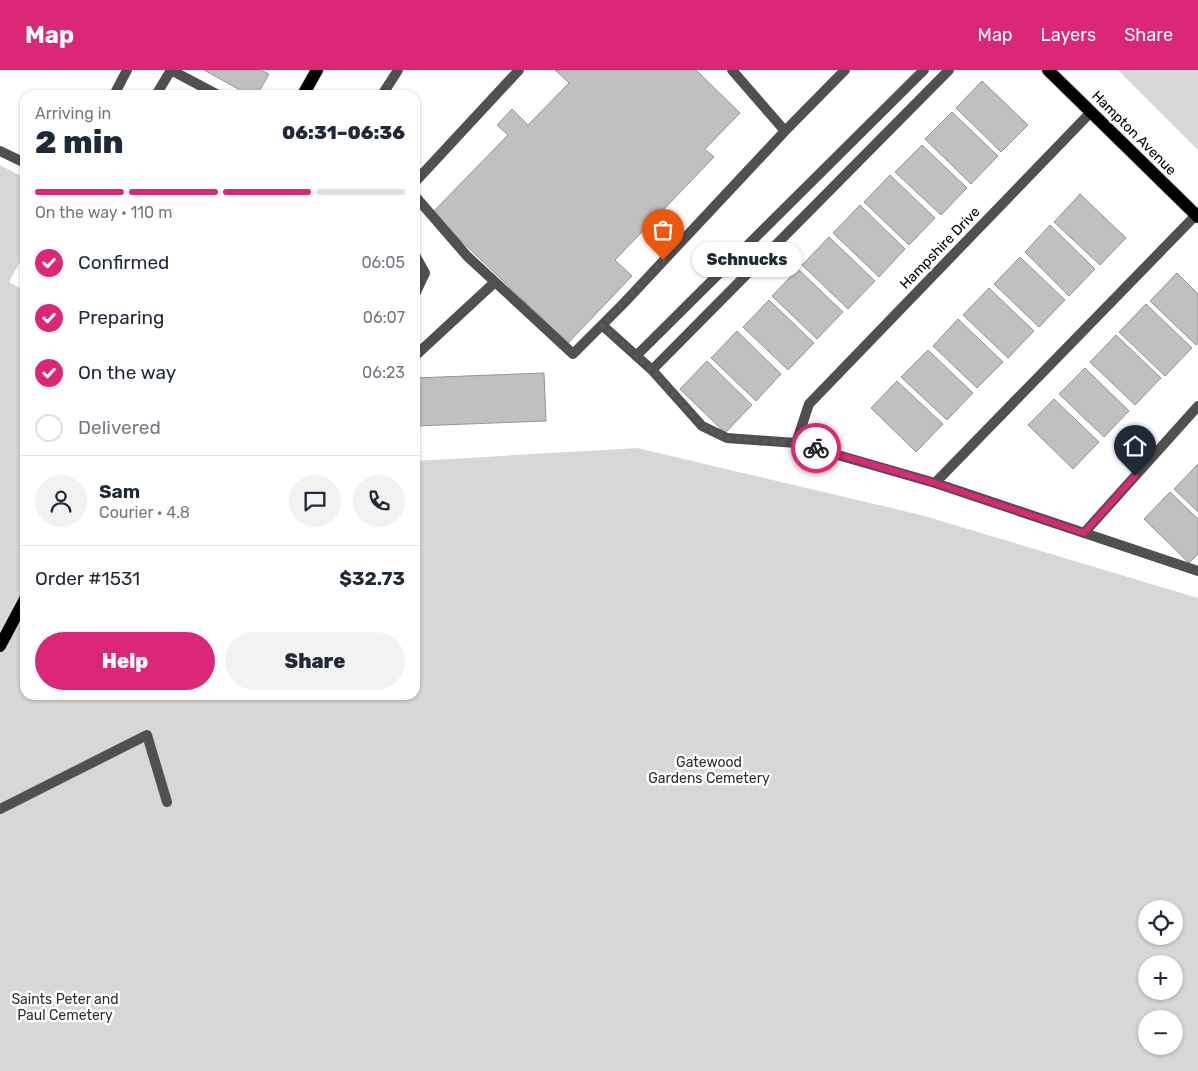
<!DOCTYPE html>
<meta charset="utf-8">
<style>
:root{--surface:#fff;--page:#f2f2f3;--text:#1f2937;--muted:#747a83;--line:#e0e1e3;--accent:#db2777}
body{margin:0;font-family:Rubik,sans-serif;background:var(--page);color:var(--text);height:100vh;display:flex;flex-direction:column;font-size:19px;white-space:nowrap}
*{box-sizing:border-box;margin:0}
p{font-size:16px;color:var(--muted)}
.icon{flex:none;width:28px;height:28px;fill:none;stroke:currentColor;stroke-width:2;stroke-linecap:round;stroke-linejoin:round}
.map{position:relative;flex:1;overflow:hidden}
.details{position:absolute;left:20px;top:20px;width:400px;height:610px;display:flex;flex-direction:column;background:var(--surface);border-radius:15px;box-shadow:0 1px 4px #0004}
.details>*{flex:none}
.tools{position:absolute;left:1138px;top:830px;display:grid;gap:10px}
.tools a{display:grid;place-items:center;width:45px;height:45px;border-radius:50%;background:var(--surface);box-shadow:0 1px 4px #0004;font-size:25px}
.pin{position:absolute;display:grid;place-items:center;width:42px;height:42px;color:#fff;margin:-51px -21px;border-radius:50% 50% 50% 0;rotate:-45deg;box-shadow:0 0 5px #0007}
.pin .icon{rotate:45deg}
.courier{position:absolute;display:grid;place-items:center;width:50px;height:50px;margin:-25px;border:4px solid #db2777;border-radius:50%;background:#fff;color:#222;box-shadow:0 1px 6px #0007}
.bubble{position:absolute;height:35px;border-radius:18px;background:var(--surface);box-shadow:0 1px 4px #0004;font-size:16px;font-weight:800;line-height:35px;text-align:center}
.head em{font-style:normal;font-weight:800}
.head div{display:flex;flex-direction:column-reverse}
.head{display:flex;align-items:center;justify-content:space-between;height:85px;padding:0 15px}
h1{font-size:32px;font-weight:800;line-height:38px}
.bar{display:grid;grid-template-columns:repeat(4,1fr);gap:8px 5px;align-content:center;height:60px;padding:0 15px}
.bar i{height:6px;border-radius:4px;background:var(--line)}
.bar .current{background:var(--accent)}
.bar p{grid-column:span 4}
.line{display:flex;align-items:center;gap:12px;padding:0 15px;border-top:1px solid var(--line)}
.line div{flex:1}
.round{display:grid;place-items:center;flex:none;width:52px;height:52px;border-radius:26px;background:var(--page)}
ol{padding:0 15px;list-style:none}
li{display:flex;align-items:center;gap:15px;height:55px}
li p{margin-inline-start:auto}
li .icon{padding:5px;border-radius:50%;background:var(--accent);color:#fff;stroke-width:4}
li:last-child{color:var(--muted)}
li i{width:28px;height:28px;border:2px solid var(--line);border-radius:50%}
.primary-button{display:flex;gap:10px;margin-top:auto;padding:10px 15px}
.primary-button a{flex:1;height:58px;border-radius:30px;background:var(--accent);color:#fff;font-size:20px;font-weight:800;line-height:58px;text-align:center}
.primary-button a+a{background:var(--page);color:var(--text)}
header{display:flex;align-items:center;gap:30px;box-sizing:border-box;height:70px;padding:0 25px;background:var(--accent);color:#fff}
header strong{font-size:24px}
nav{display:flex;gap:28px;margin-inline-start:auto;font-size:18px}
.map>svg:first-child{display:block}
.green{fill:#d7d7d7;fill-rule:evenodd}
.building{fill:#c0c0c0;stroke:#949494}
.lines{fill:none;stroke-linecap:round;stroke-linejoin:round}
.primary-casing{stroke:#dbdbdb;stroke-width:14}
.lane{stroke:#505050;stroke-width:10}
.street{stroke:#505050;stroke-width:10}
.primary{stroke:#000;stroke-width:12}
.done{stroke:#595959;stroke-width:5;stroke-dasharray:0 9}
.route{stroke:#db2777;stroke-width:6}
.labels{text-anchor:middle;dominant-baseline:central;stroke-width:5;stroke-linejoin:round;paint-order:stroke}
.street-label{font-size:14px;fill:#000;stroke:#fff}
.park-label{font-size:14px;fill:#2e2e2e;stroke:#fff}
</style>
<header>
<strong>Map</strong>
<nav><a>Map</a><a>Layers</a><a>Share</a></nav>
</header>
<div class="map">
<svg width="1198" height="1001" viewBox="0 0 1198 1001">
<rect width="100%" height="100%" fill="#fff"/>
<path class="green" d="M1118,0h80v80z
M0,95l25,13v75l-16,29 16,9v404h390v-234l222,-13 284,67 277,83v473h-1198zM1146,839h28v27h-28zM1146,894h28v27h-28zM1146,949h28v27h-28z"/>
<path class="building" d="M204,0h57l8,4 -12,21h-8z
M555,0h141l44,43 -35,36 9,8 -99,103 17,16 -64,67 -136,-130 76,-78 -11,-10 15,-16 16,16 41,-42z
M982,11l46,44 -27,27 -45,-44z
M952,42l46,44 -27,28 -46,-45z
M922,75l45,43 -26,27 -46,-43z
M890,105l45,43 -26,27 -45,-43z
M1080,124l46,44 -26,27 -46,-43z
M860,135l45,44 -26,28 -46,-44z
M1050,155l45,44 -26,27 -44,-44z
M829,167l46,44 -27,28 -46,-44z
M1020,187l45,43 -26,27 -45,-43z
M798,199l45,43 -26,27 -45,-43z
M1177,203l21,21v49l-2,2 -46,-44z
M989,218l45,43 -26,27 -45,-43z
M769,230l45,43 -26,27 -45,-43z
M1146,234l46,44 -27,28 -46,-44z
M958,249l45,43 -26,26 -44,-42z
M737,261l44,43 -25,27 -45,-43z
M1116,265l45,43 -26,27 -45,-43z
M928,280l45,43 -26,27 -46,-43z
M707,291l45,44 -27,28 -45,-44z
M1085,298l44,43 -25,26 -45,-43z
M544,303l2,48 -131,5v-48z
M897,311l46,43 -27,28 -45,-44z
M1054,329l45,43 -26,27 -45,-44z
M1198,394v48l-24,-23z
M1170,422l28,27v35l-9,9 -45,-44z"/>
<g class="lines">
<defs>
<path id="primary" d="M1048,0l150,147
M303,25l14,-25
M0,576l25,-47"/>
</defs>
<use href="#primary" class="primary-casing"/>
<path class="lane" d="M114,25l13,-25
M156,25l15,-25
M382,25l16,-25
M785,61l60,-61
M0,81l25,12
M415,112l104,-112
M415,126l52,60 106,98 50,-50 162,-173 -53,-61
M415,185l10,18 -10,21
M602,255l50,45 50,56 25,12 69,5 139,40 263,88
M415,286l80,-74
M636,286l288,-286
M652,300l297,-300
M935,413l261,-268
M0,739l147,-74 20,67"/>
<path class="street" d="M171,0l47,25
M796,373l13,-39 282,-292
M1084,463l114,-127"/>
<use href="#primary" class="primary"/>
</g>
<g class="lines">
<path class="done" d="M663,190l-61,65 50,45 50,56 25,12 69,5 20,5"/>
<path class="route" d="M816,378l119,35 149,50 51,-57"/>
</g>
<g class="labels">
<g class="street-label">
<text transform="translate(1134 63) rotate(45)">Hampton Avenue</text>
<text transform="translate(940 178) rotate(-46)">Hampshire Drive</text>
</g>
<g class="park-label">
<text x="709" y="692">Gatewood<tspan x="709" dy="16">Gardens Cemetery</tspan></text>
<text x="65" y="929">Saints Peter and<tspan x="65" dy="16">Paul Cemetery</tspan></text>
</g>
</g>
</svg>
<div class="tools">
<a><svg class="icon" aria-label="locate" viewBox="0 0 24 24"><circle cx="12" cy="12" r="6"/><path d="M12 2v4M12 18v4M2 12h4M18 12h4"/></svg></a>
<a>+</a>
<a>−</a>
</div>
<div class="pin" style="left:663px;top:190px;background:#ea580c"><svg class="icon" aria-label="bag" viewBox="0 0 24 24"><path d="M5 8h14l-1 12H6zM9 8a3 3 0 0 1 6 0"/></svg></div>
<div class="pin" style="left:1135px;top:406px;background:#1f2937"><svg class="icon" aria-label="home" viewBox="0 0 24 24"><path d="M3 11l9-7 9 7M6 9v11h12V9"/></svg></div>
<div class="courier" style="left:816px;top:378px"><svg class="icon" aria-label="bike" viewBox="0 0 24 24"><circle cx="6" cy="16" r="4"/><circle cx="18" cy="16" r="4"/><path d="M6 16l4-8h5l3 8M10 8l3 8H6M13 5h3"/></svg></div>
<div class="bubble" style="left:692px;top:172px;width:110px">Schnucks</div>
<section class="details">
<div class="head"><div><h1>2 min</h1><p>Arriving in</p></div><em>06:31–06:36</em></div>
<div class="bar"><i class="current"></i><i class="current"></i><i class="current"></i><i></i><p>On the way · 110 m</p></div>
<ol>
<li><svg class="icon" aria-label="check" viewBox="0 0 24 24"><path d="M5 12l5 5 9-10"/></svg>Confirmed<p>06:05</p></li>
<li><svg class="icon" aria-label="check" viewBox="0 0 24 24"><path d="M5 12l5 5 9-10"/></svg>Preparing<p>06:07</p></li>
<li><svg class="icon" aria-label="check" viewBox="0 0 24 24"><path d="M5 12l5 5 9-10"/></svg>On the way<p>06:23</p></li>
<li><i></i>Delivered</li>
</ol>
<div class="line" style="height:90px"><a class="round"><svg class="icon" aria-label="person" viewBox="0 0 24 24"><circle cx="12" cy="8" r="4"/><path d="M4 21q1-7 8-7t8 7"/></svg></a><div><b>Sam</b><p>Courier · 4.8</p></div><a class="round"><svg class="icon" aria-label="chat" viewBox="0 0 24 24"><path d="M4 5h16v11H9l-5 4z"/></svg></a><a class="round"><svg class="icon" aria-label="phone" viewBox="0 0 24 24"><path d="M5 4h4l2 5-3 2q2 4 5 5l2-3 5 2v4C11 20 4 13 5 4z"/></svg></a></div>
<div class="line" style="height:65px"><div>Order #1531</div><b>$32.73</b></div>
<div class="primary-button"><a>Help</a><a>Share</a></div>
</section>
</div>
